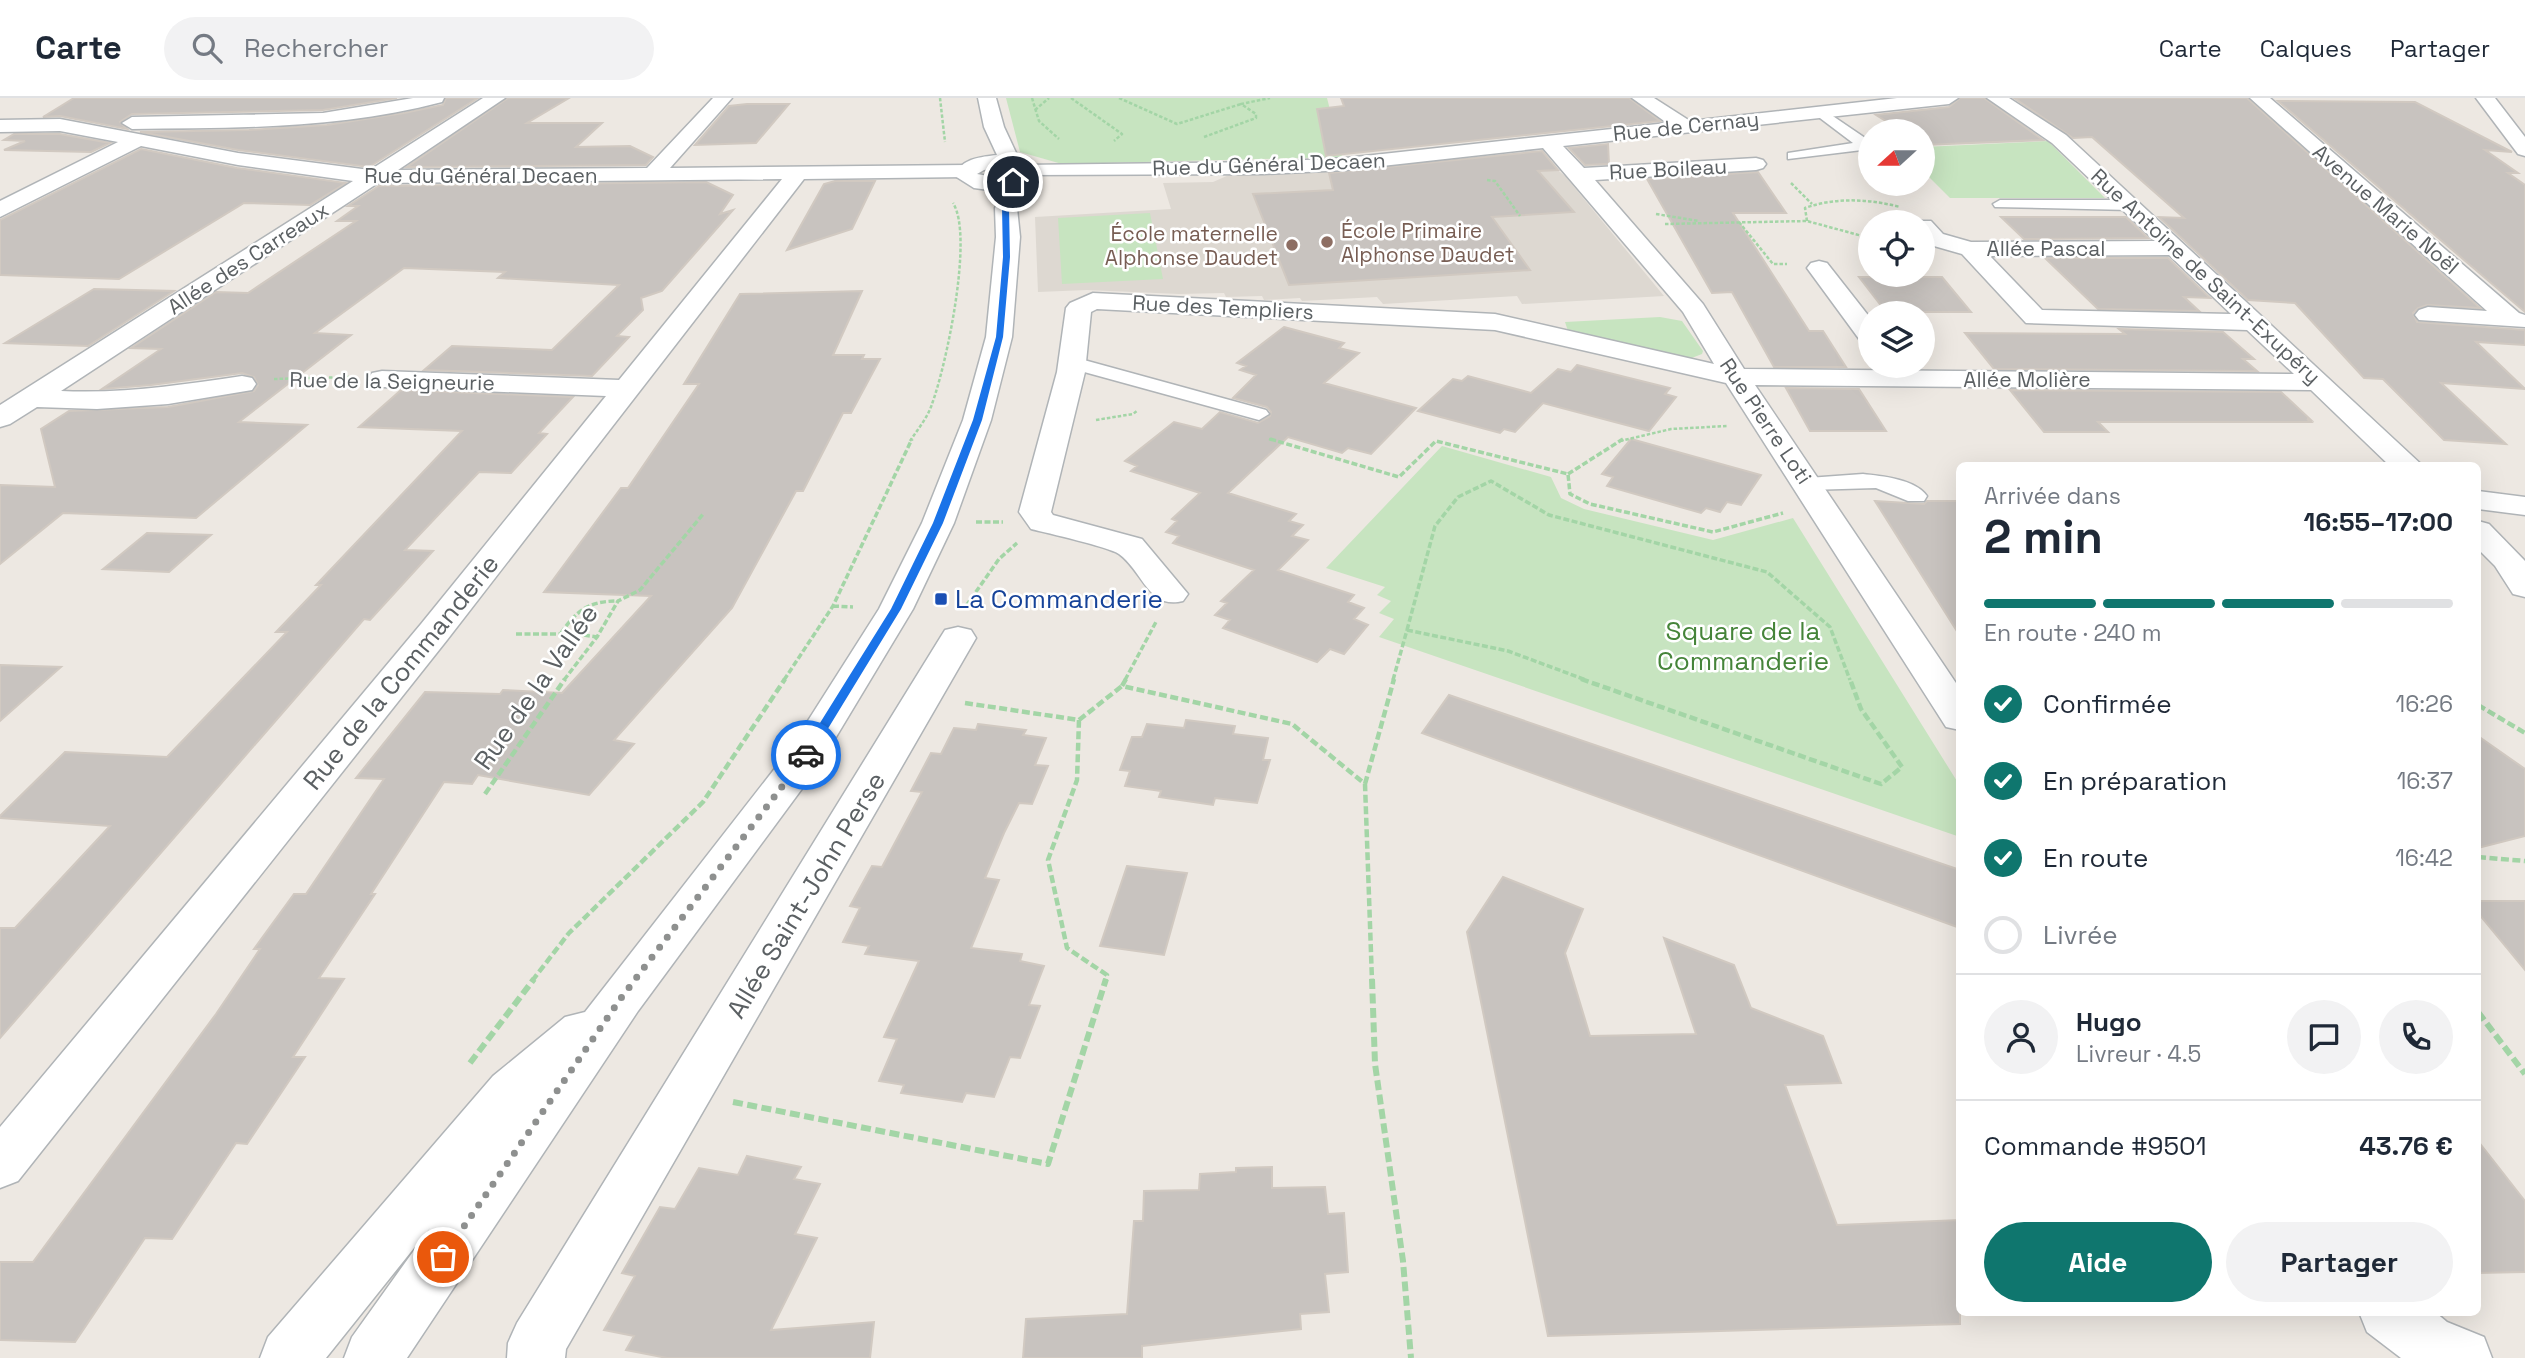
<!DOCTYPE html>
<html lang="fr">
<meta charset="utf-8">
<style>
:root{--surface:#fff;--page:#f2f2f3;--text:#1f2937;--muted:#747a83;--line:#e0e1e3;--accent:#0f766e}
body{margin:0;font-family:"Space Grotesk",sans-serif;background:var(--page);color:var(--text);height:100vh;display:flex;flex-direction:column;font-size:26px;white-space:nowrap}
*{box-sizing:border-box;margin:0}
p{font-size:23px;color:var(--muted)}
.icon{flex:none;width:38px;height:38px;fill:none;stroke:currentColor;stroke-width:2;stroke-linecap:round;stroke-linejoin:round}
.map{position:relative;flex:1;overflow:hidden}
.side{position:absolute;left:1956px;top:364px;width:525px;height:854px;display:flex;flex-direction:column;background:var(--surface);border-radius:10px;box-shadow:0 7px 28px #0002}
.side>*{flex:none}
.needle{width:46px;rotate:249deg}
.controls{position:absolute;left:1858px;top:21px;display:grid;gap:14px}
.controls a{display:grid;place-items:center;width:77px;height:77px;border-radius:50%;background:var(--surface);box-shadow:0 7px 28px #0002;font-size:35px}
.pin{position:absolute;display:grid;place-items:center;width:60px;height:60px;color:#fff;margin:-30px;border:4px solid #fff;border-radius:50%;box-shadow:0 2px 7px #0007}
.courier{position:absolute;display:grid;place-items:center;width:70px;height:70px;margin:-35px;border:5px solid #1a73e8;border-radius:50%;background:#fff;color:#222;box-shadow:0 2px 9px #0007}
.head em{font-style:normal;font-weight:600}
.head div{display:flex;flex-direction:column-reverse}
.head{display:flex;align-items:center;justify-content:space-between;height:119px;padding:0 28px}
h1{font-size:46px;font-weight:600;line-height:52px}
.bar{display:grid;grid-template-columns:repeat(4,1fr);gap:10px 7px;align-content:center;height:84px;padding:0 28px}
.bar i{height:9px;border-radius:5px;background:var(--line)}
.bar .on{background:var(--accent)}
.bar p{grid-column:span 4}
.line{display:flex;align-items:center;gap:18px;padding:0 28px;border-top:2px solid var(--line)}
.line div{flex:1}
.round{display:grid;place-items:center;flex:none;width:74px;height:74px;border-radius:37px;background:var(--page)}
ol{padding:0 28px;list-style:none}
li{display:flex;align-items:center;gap:21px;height:77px}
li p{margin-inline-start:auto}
li .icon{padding:7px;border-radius:50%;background:var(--accent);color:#fff;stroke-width:4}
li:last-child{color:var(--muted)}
li i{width:38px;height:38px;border:4px solid var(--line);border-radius:50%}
.button{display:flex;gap:14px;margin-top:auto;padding:14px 28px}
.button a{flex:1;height:80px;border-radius:42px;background:var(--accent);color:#fff;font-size:28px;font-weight:600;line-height:80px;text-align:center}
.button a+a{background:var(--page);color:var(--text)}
header{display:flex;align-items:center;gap:42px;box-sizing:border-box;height:98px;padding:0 35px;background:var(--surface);border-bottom:2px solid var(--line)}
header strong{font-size:33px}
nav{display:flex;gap:38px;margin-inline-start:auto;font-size:24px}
.search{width:490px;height:63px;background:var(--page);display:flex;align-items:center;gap:18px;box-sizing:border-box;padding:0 24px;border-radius:38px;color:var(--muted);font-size:26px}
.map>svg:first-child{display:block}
.education{fill:#ddd8d1}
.green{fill:#c7e4c0}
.building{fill:#c8c3bf;stroke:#d1c9c1;stroke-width:2}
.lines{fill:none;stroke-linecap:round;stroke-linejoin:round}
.service-casing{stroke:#b0b4b7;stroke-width:3}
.minor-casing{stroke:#b0b4b7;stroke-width:3}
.tertiary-casing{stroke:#b0b4b7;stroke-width:3}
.path-far3{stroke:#a3d5a6;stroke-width:2.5;stroke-dasharray:3.5 2;stroke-linecap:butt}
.path-far2{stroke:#a3d5a6;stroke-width:3.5;stroke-dasharray:6 2.5;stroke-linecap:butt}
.path-far1{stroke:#a3d5a6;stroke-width:4.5;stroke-dasharray:8 3.5;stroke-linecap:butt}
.path{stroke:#a3d5a6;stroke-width:6;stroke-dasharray:10 4.5;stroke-linecap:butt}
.service{fill:#fff;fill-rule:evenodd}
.minor{fill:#fff;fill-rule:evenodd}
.tertiary{fill:#fff;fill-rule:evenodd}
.route{fill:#1a73e8}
.done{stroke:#8e908f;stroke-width:7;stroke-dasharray:0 12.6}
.education-dot{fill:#8d6e63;stroke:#fff;stroke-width:2.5}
.transit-dot{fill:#1a4fb4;stroke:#fff;stroke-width:2.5}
.labels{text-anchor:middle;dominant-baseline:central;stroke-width:5;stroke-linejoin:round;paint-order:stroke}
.far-street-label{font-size:21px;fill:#5b6063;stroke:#fff}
.far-education-label{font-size:21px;fill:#785e54;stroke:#fff;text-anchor:start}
.transit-label{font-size:26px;fill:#164399;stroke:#fff;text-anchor:start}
.park-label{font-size:26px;fill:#458439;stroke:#fff}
.street-label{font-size:26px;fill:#5b6063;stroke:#fff}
</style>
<header>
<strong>Carte</strong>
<div class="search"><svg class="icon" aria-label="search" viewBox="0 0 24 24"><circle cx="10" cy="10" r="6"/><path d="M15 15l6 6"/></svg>Rechercher</div>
<nav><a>Carte</a><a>Calques</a><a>Partager</a></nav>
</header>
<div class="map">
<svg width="2525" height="1260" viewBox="0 0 2525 1260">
<rect width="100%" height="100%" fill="#ede8e2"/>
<path class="education" d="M1522,55l22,6 21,17 99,120 -142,8 -5,-8 -134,8 -6,-7 -75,4 -2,-3 -36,2 -2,-4 -36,1 -2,-4 -45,1 -92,-4 -49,2 -3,-75 136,-8 -8,-26 50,-1 16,-7 186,-8 -1,-3z"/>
<path class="green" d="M1006,0h321l15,59 -280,7 -42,-12z
M2048,43l57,57h-155l-27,-27v-24z
M1150,115l13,66 -101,5 -4,-66z
M1660,219l22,4 21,30 -1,3 -13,5 -120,-25 -4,-12z
M1442,348l109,31 10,21 23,11 129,31 80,-22 167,268v51l-581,-200 15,-18 -15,-6 12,-12 -14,-6 8,-8 -59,-19z"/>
<path class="building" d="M74,0h323l-74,12 -191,4 -12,8 7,7 -67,-13 -17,1z
M446,0h32l-109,69 -131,-17 -98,-18 109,-2 78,-5 77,-12 39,-8z
M508,0h61l-42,25h75l-26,24 54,-1 23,11 -7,8 -239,2z
M1341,0h288l31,23 -334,35 -9,-47 27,-3z
M1960,0h24l59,42 -120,5v-14h-21l-26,-16 73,-8z
M2014,0h233l233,210 -53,-3 -9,3 -5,5 4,9 108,8v15l-49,-3 49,47 -84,-6 65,61 -62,-4 -61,-61 -19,-1 -69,-75 -47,-3 -89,-83 25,1 -92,-81 -19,1z
M2278,3l137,1 97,50 -27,-2 33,23h-10l17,12v127z
M747,6h42l-33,39 -61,2 34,-39z
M14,36h46l50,9 -19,9 -87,-2 21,-9 -21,-1z
M1608,46l1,20 -24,1 -16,-17z
M141,51l96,19 109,15 -36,22 -66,-2 -125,76 -119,-4v-55z
M1542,53l16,19 -20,1 36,41 -82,5 38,53 -241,15 -36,-91 80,-4 -4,-17z
M1758,74l28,41h-53l76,118h14l23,36h-72l-42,-75 -20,1 -65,-114z
M835,83h40l-23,48 -65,21 37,-66z
M706,84l27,13 -13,19 13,-4 -71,81 -21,7 2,12 -26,26 12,1 -37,39 -168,-6 28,-24 100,4 67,-65 -121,-7 7,-6 -101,-4 -89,65 36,2 -112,87 68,3 -111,93 -133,-5 -63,51v-79l55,2 -14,-58 28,-18 99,-4 86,-16 4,-6 -4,-8 -12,-4 -91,12 -49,4 59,-40 -30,-1 85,-56 32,1 108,-72h-19l21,-15h-10l31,-20z
M2001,119h125l22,21 -124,1z
M2045,160h123l42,40 -26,-1 15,14 -101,-2z
M1859,179h83l29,35h-85z
M94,191l80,2 -86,55 -83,-3z
M862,193l-29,64h31l-2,4h18l-29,54h-8l-40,78h-7l-64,117 -118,132 20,4 -45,51 -111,-20 -6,9 -28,-2 -73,112h4l-56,84 25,1 -51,78h12l-58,87 -11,-1 -64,96 -27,-1 -70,104 -75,-2v-78h33l183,-248 44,-65h-6l40,-55h12l78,-115 -28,-1 69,-86 75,2 3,-4 59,3 89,-97 -107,-4 77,-104h7l71,-104h-15l56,-90z
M1284,229l60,16 -5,5 20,5 -35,30 92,25 -45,46 -23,-6 -6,5 -54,-16 -60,56 68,21 -7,7 14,4 -11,11 16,4 -30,30 76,25 -6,7 16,6 -10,11 14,6 -24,29 -14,-5 -13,13 -94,-34 7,-8 -15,-5 12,-12 -6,-2 33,-31 -81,-27 6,-7 -13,-4 11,-11 -5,-2 28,-26 -69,-22 6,-5 -12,-5 49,-39 28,7 18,-17 38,11 12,-7 1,-4 -4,-5 -34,-9 23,-23 -16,-5 6,-4 -9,-3z
M2119,231l104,3 31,27h-11l14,12 -263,-2 -29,-36 160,1z
M1577,267l93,23 -5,6 11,3 -27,34 -106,-28 -28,29 -11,-3 -4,4 -82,-22 35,-32 9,2 6,-5 63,17 27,-24 13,3z
M1786,290l73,1 27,42h-76z
M401,292l172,7 -34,36 8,1 -36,39 -32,-1 -74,78 28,1 -63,69 -6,-1 -364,419v-110h15l95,-102 -110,-8v-2l65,-64 102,5 120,-125h-11l45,-47h-5l146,-154 -103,-4z
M2010,292l271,2 30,28 -4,-1 4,3h-213l10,10h-64z
M1631,341l130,36 -20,30 -14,-3 -7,10 -14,-4 -5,5 -94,-27 6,-9 -11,-3z
M1875,403l49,3 3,-3h33v135z
M147,435l64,2 -42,37 -66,-3z
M0,567l61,2 -61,54z
M1449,597l511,175v58l-538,-195z
M1186,622l49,6 -2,8 35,4 -5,22h7l-13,43 -42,-5 -2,7 -54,-8 2,-6 -36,-5 5,-15 -10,-1 12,-33h10l5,-13 37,4z
M978,626l48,6 -3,5 23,3 -11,27 13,1 -16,38 -13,-1 -15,30 -19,45 14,2 -28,68 51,6 -2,7 24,5 -15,39 11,1 -20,52 -10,-1 -16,40 -28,-4 -4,9 -61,-9 3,-8 -25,-4 18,-42 -13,-2 35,-76 -54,-7 4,-8 -26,-4 17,-34 -10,-2 22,-40 10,1 40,-75 -11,-1 20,-38 10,1 13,-26 22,2z
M2478,638l47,33v67l-47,12z
M1127,768l60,7 -23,82 -64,-9z
M1503,779l80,32 -18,44 25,83 106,-2 -32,-96 70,27 17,43 72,28 18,47 -56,2 52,140 123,-5v104l-412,12 -81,-404z
M2478,803h47v69l-47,-57z
M2478,1043l47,60v71l-47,1z
M747,1058l54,11 -7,12 26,5 -25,50 22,4 -46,92 103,-8 -4,36h-203l-41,-8 8,-14 -30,-6 31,-54 -13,-3 38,-66 15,2 24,-41 39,7z
M1272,1069v21l53,-1 3,27 16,-1 4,59 -23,2 4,38 -29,2 1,15 -159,17v12h-119l3,-39 101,-5 7,-93h9l1,-30 55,-1 1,-16 36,-2v-4z"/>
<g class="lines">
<defs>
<path id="service" d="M1821,10l50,34v12l-9,-4 -74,9v-6l65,-10 -37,-28v-6z
M2000,102h130l8,5 -8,5 -135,-3 -2,-3z
M1073,259l193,53 3,4 -10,6 -193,-53 -2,-4z
M1863,376c19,2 52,5 64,22l-3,5h-16l-32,-13 -68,2 -7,-2 -4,-4 4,-4 7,-2z"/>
<path id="minor" d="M413,0h31l-2,4c-103,27 -205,26 -310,27l-10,-6 10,-6 191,-4z
M483,0h22l-107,72 249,-2 66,-70h19l-62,70 297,-3 7,2 3,4 -3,4 -7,2 -163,2 -357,461 -429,541 -18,7v-61l421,-503 185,-228 -224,-9 -10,-2 -4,-6 4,-6 10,-2 237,9 163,-201 -404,4 -317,208c61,3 120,-6 181,-15l10,2 4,6 -4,6 -84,14 -71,5 -60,-2 -27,17 -10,3v-22l353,-224 -115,-16 -97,-19 -141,71v-16l118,-59 -58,-11 -60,1v-12l60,-1 178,34 132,17z
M1632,0h22l36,23 207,-23h61l-9,6 -386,42 21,22 172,-10 7,2 3,4 -3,4 -7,2 -161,10 108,124 41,65 550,5 -47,-44 -221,-7 -64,-69 -35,-10 -4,-4v-18l-8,-1h16l12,13 28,8 184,-1 -103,-98 -65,-45h22l57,37 357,331h-33l-79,-76 -556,-5 205,304v41l-14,-3 -220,-344 -231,-53 -398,-21 -6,3 -6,60 -34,140 2,3 89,24 46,55 -5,7c-35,9 -40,-30 -64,-47 -10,-7 -72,-21 -88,-25l-12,-17 38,-140 9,-64 4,-5 23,-10 402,21 219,50 -31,-52 -140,-164 -197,22 -83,4 -233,1 -7,-2 -3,-4 3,-4 240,-3 83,-4 321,-35zM2169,157l62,59 -189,-4 -52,-54z
M2250,0h20l249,215 6,2v12l-106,-7 -4,-5 4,-5 9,-3 59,4z
M2476,0h19l30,39v19l-7,-2z
M1819,163l8,2 44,56v26l-9,-2 -55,-75 4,-5z
M2478,393l47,6v18l-47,-6z
M2478,423l11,3 36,37v36l-12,-3 -18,-28 -17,-17z
M958,529l13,3 5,8 -410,711 -1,9h-58l1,-15 9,-20 423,-685 5,-8z
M2359,1214h76l12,10 37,15 8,21h-91l-34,-26z"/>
<path id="tertiary" d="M978,0h18l8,29 14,30 13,3 10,12 -17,14 2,6 -9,16 3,29 -8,100 -21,83 -37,103 -41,86 -95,158 -180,244 -231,347h-63l8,-21 78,-109 -104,130h-66l8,-21 225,-261 72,-59 20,-5 205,-263 89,-140 43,-86 41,-103 23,-83 10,-100 -1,-29 9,-16 -30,-4 -19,-12c6,-18 26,-19 42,-21l-13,-28zM1002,69l17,4 -19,7 -23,-4 7,-4z"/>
</defs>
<use href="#service" class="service-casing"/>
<use href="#minor" class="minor-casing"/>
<use href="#tertiary" class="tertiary-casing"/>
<path class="path-far3" d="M940,0l5,44
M1032,0l7,23 20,18
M1071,0l51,36 -8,7
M1119,0l58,26 64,-20
M1035,12l14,-12
M1204,39l52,-19v-4l-15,-10 29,-6
M1487,82l8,1 25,35
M1791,85l21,21
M1656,116l43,7
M1807,123l-2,-13c31,-11 64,-9 95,-1
M1739,124l34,42h14
M1665,126l142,-3 59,16 5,6
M1871,157l-8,6 8,7
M274,281l75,-2
M1096,322l37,-6 5,-4
M1269,341l7,2
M910,343c8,-12 18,-24 22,-37 14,-38 42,-168 21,-201
M1620,343l51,-12 56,-3"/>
<path class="path-far2" d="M1270,341l129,38 37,-36 132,33 2,20 20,10 123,28 70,-19
M1568,376l55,-35
M976,424h27
M833,508l20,1
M966,508l33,-47 18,-16
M1407,532l101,21 78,29
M1407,532l28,-104 23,-29 33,-16 58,34 218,57 63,55 20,53
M561,535c16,-23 28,-32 57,-32
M516,536h61l20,3
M564,582l33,-43 21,-36 22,-11 64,-77
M784,582l49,-74 79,-167
M1125,582l32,-60
M1393,582l14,-50"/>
<path class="path-far1" d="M1126,581l-4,7 170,38 73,60 7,197
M1581,581l300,105 21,-17 -41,-58 -11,-30
M965,605l114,17 -2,60 -29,80 19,88 40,27 -2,6
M2478,607l47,28
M1079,622l43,-34
M1365,686l29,-105
M485,696l80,-115
M2478,759l47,4
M532,883l37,-48 134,-131 82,-123"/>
<path class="path" d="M1372,881l3,85 28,197 8,97
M2478,914l47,62
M470,965l64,-84
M733,1004l315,62 58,-185"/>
<use href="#service" class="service"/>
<use href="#minor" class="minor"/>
<use href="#tertiary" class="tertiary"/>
</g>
<path class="route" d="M1013,82l5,12 -9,16 1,49 -7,80 -21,83 -39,103 -42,86 -91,149h-8l-2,-3 91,-146 42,-86 40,-103 23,-83 7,-80 -1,-49 10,-16 -3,-10z"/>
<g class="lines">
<path class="done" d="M443,1159l178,-259 185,-243"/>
</g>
<g class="education-dot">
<circle cx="1327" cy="144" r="7"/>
<circle cx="1292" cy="147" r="7"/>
</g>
<rect class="transit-dot" x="934" y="494" width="14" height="14" rx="3.5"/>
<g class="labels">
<g class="far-street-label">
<text transform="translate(1686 28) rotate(-6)">Rue de Cernay</text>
<text transform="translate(1269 66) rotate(-2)">Rue du Général Decaen</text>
<text transform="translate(1668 71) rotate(-3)">Rue Boileau</text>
<text x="481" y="77">Rue du Général Decaen</text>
<text transform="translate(2386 111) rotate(41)">Avenue Marie Noël</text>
<text x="2046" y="150">Allée Pascal</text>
<text transform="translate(248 160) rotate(-33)">Allée des Carreaux</text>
<text transform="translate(2206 178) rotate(43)">Rue Antoine de Saint-Exupéry</text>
<text transform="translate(1223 209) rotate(3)">Rue des Templiers</text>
<text x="2027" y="281">Allée Molière</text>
<text transform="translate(392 283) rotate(1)">Rue de la Seigneurie</text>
<text transform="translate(1766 323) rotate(56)">Rue Pierre Loti</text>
</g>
<g class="far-education-label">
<text x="1341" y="132">École Primaire<tspan x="1341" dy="24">Alphonse Daudet</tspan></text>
<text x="1278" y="135" text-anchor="end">École maternelle<tspan x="1278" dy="24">Alphonse Daudet</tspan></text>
</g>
<g class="transit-label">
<text x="955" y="501">La Commanderie</text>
</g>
<g class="park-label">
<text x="1743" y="533">Square de la<tspan x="1743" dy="30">Commanderie</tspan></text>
</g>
<g class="street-label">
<text transform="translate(401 574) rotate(-51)">Rue de la Commanderie</text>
<text transform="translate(536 589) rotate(-55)">Rue de la Vallée</text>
<text transform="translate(806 797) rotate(-59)">Allée Saint-John Perse</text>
</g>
</g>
</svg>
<div class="controls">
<a><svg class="needle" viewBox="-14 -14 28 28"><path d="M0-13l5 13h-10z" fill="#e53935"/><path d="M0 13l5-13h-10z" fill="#747a83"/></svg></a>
<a><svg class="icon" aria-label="locate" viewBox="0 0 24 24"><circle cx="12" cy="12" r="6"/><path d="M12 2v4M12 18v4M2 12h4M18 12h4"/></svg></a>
<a><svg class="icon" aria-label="layers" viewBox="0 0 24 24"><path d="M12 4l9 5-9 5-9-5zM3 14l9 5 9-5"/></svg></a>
</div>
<div class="pin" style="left:443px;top:1159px;background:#ea580c"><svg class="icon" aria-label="bag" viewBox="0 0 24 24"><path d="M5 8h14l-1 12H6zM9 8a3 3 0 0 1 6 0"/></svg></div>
<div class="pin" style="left:1013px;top:84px;background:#1f2937"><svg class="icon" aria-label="home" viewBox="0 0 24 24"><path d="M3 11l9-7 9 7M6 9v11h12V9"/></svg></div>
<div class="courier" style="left:806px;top:657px"><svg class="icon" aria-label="car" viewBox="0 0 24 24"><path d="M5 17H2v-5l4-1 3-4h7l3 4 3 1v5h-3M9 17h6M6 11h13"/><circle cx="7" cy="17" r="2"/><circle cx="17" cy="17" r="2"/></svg></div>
<section class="side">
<div class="head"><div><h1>2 min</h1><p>Arrivée dans</p></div><em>16:55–17:00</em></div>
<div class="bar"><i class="on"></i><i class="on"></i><i class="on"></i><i></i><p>En route · 240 m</p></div>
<ol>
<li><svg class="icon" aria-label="check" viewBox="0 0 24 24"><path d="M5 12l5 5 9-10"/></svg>Confirmée<p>16:26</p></li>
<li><svg class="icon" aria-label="check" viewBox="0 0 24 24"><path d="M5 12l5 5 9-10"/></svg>En préparation<p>16:37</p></li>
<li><svg class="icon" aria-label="check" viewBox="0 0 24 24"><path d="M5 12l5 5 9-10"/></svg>En route<p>16:42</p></li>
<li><i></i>Livrée</li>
</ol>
<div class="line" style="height:126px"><a class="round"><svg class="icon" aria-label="person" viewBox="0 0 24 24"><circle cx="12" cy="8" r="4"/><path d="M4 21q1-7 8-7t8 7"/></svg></a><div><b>Hugo</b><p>Livreur · 4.5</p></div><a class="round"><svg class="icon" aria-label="chat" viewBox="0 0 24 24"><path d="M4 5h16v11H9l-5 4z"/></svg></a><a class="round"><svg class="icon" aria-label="phone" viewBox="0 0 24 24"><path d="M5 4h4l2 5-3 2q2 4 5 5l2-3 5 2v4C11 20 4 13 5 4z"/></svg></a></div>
<div class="line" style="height:91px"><div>Commande #9501</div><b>43.76 €</b></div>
<div class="button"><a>Aide</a><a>Partager</a></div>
</section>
</div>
